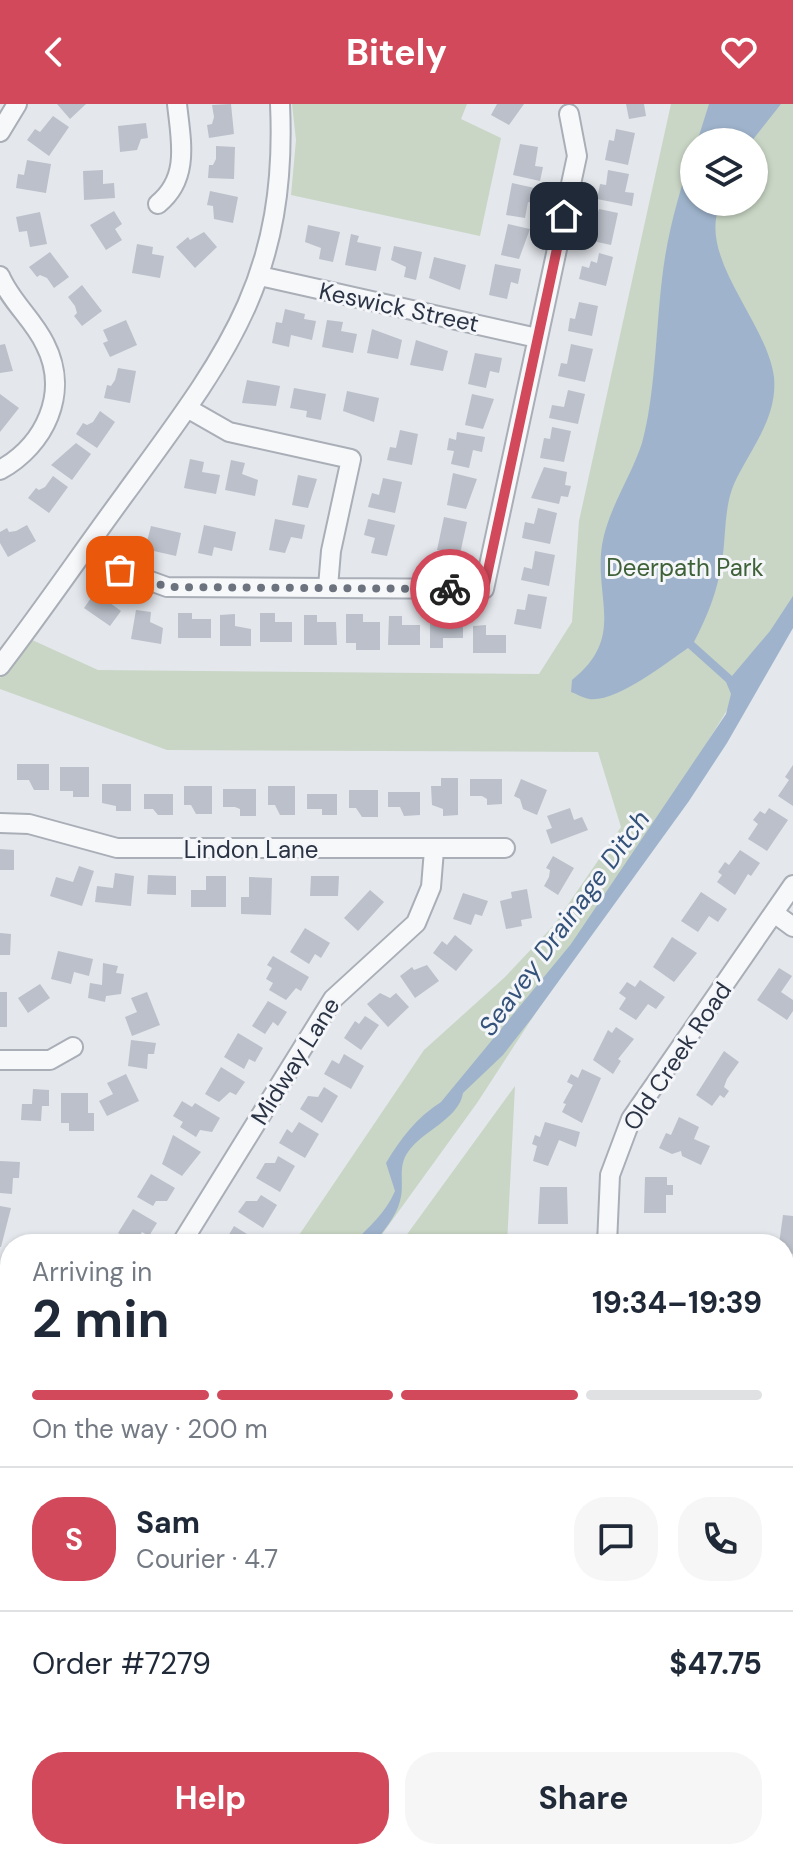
<!DOCTYPE html>
<meta charset="utf-8">
<style>
:root{--surface:#fff;--page:#f6f6f7;--text:#1f2937;--muted:#747a83;--line:#e0e1e3;--accent:#d1495b}
body{margin:0;font-family:"DM Sans",sans-serif;background:var(--page);color:var(--text);height:100vh;display:flex;flex-direction:column;font-size:30px;white-space:nowrap}
*{box-sizing:border-box;margin:0}
p{font-size:26px;color:var(--muted)}
.icon{flex:none;width:44px;height:44px;fill:none;stroke:currentColor;stroke-width:2;stroke-linecap:round;stroke-linejoin:round}
.map{position:relative;flex:1;overflow:hidden}
.details{position:absolute;left:0px;top:1130px;width:794px;height:626px;display:flex;flex-direction:column;background:var(--surface);border-radius:32px 32px 0 0;box-shadow:0 2px 6px #0004}
.details>*{flex:none}
.tools{position:absolute;left:680px;top:24px;display:grid;gap:16px}
.tools a{display:grid;place-items:center;width:88px;height:88px;border-radius:50%;background:var(--surface);box-shadow:0 2px 6px #0004;font-size:40px}
.pin{position:absolute;display:grid;place-items:center;width:68px;height:68px;color:#fff;margin:-34px;border-radius:16px;box-shadow:0 4px 12px #0006}
.courier{position:absolute;display:grid;place-items:center;width:80px;height:80px;margin:-40px;border:6px solid #d1495b;border-radius:50%;background:#fff;color:#222;box-shadow:0 2px 10px #0007}
.head em{font-style:normal;font-weight:700}
.head div{display:flex;flex-direction:column-reverse}
.head{display:flex;align-items:center;justify-content:space-between;height:136px;padding:0 32px}
h1{font-size:52px;font-weight:700;line-height:60px}
.bar{display:grid;grid-template-columns:repeat(4,1fr);gap:12px 8px;align-content:center;height:96px;padding:0 32px}
.bar i{height:10px;border-radius:6px;background:var(--line)}
.bar .selected{background:var(--accent)}
.bar p{grid-column:span 4}
.line{display:flex;align-items:center;gap:20px;padding:0 32px;border-top:2px solid var(--line)}
.line div{flex:1}
.round{display:grid;place-items:center;flex:none;width:84px;height:84px;border-radius:32px;background:var(--page)}
.action{display:flex;gap:16px;margin-top:auto;padding:16px 32px}
.action a{flex:1;height:92px;border-radius:32px;background:var(--accent);color:#fff;font-size:32px;font-weight:700;line-height:92px;text-align:center}
.action a+a{background:var(--page);color:var(--text)}
header{display:flex;justify-content:space-between;align-items:center;height:104px;padding:0 32px;background:var(--accent);color:#fff;font-size:36px;font-weight:700}
.map>svg:first-child{display:block}
.green{fill:#c9d6c5;fill-rule:evenodd}
.water{fill:#9fb4cc}
.building{fill:#bbc0ca}
.lines{fill:none;stroke-linecap:round;stroke-linejoin:round}
.minor-casing{stroke:#a9aeb7;stroke-width:22}
.minor{stroke:#f7f8fa;stroke-width:18}
.done{stroke:#6c737f;stroke-width:8;stroke-dasharray:0 14.4}
.route{stroke:#d1495b;stroke-width:10}
.labels{text-anchor:middle;dominant-baseline:central;stroke-width:6;stroke-linejoin:round;paint-order:stroke}
.street-label{font-size:24px;fill:#2b3445;stroke:#f4f6f9}
.park-label{font-size:24px;fill:#3f6138;stroke:#f4f6f9}
.water-label{font-size:26px;font-style:italic;fill:#34527a;stroke:#f4f6f9}
</style>
<header><svg class="icon" aria-label="back" viewBox="0 0 24 24"><path d="M15 5l-7 7 7 7"/></svg>Bitely<svg class="icon" aria-label="heart" viewBox="0 0 24 24"><path d="M12 20l-8-8c-3-5 5-10 8-4 3-6 11-1 8 4z"/></svg></header>
<div class="map">
<svg width="793" height="1755" viewBox="0 0 793 1755">
<rect width="100%" height="100%" fill="#e4e7ec"/>
<path class="green" d="M292,0h175l-6,15 40,19 -21,98 -189,-41 5,-55z
M671,0h122v499l-160,260 -156,240 -102,141h-82l131,-194 81,-73 49,-52 67,-98 -23,-75 -431,-2 -167,-61v-11l30,-39 68,31 441,4 33,-52 7,-101zM694,38h60v60h-60z
M515,982l-8,158h-107z
M10,1537v108l-10,14v-114z"/>
<path class="water" d="M709,0h72l-30,38h-54z
M694,45v53h27c-26,54 46,119 53,175 4,41 -24,72 -40,107 -10,23 -8,53 -12,78 -5,30 -14,53 -28,80l38,34 38,-45 23,-35v32l-66,115 -38,58 -157,217 -29,37 -40,38c-4,26 -41,38 -55,59 -11,15 -3,32 -8,49 -4,16 -17,30 -26,43h-21c16,-18 32,-30 42,-53l-9,-28c15,-25 30,-45 55,-61l130,-158 155,-230 5,-20 -5,-12 -38,-34c-22,15 -72,55 -99,51 -6,-1 -12,-5 -18,-7l1,-12c54,-43 22,-81 30,-135 6,-36 29,-68 40,-102 13,-46 14,-115 20,-164 5,-45 17,-87 32,-130z"/>
<path class="building" d="M57,0h29l-16,15z
M231,0l3,30 -25,4 -2,-13 5,-1 2,-7 -2,-12z
M497,0h27l-15,21 -18,-10z
M626,0h18l2,12 -17,3z
M53,12l16,11 -20,29 -22,-16 8,-11 5,3z
M146,19l2,15 -7,1 -4,11 -17,2 -2,-26z
M616,25l19,4 -7,32 -23,-5 4,-20 5,1z
M520,40l18,3 -3,19 8,1 -3,14 -27,-6z
M216,42l19,1 -1,32 -26,-1 1,-13h4l3,-6z
M27,56l24,4 -5,29 -30,-5 2,-14 6,1z
M103,66v14l11,-1 1,15 -31,2 -1,-29z
M608,66l21,4 -4,18 9,1 -2,13 -35,-7 3,-15 6,1z
M512,79l27,6 -3,15 -8,-2 -3,16 -19,-3z
M210,87l28,6 -5,26 -19,-4 -1,-13 -6,-1z
M599,105l19,4 -7,32 -23,-5z
M114,107l8,13 -7,5 7,11 -16,10 -16,-25z
M40,108l7,32 -17,3 -3,-16 -8,1 -3,-15z
M508,120l22,5 -11,30 -18,-4z
M308,121l32,7 -7,30 -14,-3 2,-11 -16,-6z
M204,128l13,15 -22,21 -19,-21 12,-10 2,3z
M351,130l8,2 -2,6 24,5 -5,24 -31,-6z
M137,140l16,3 -1,7 12,2 -4,22 -28,-5z
M394,142l28,6 -6,28 -12,-3 2,-10 -15,-7z
M50,148l19,25 -15,11 -7,-10 -7,-3 -3,2 -8,-10z
M599,149l14,4 -7,29 -27,-7 3,-13 7,2 2,-7 6,2z
M434,153l32,8 -6,25 -31,-12z
M495,160l26,5 -3,15 -7,-2 -4,17 -18,-4z
M82,181l20,26 -20,15 -8,-10 3,-3 -2,-7 -7,-9z
M579,198l19,4 -6,30 -24,-5 2,-13 5,1z
M285,205l20,5 -1,5 12,2 -4,19 -21,-5 -2,12 -17,-4 4,-21 6,1z
M126,216l11,25 -27,12 -7,-14 5,-2 -5,-11z
M327,216l16,2 -2,9 16,3 -4,19 -31,-6z
M372,225l30,11 -4,19 -31,-6z
M416,236l32,11 -5,20 -33,-6z
M5,240l8,27 -13,2v-28z
M571,240l22,5 -8,33 -27,-6 3,-13 6,1z
M475,249l27,5 -3,15 -9,-2 -4,17 -18,-4z
M118,264l18,3 -6,32 -26,-5 3,-13 4,1 4,-6z
M247,276l33,6 -4,20 -34,-3z
M294,284l32,6 -5,26 -15,-3 1,-6 -17,-3z
M568,286l17,4 -7,30 -29,-6 3,-13 12,2z
M347,287l32,7 -5,24 -31,-11z
M0,290l19,14 -19,24z
M472,290l22,5 -11,30 -18,-4z
M100,307l15,11 -18,26 -21,-14 7,-11 4,2 6,-3z
M552,323l19,4 -7,31 -24,-4 4,-20 6,1z
M400,326l18,4 -6,31 -25,-5 3,-13 6,1z
M457,328l28,5 -3,15 -9,-2 -4,18 -18,-4 3,-13 -7,-1 2,-12 7,2z
M76,339l15,11 -19,26 -21,-15z
M190,355l14,3 -2,10 18,3 -4,19 -32,-6z
M231,356l14,3 -3,11 16,6 -3,16 -30,-6z
M544,363l23,5 -2,13 6,1 -3,11 -7,-1 -2,8 -28,-6z
M453,369l24,6 -11,30 -19,-4z
M298,371l19,4 -9,29 -16,-3z
M53,372l15,11 -19,26 -21,-15 8,-10 3,2 6,-3z
M383,374l19,4 -7,31 -27,-6 4,-14 7,2z
M538,404l19,5 -7,31 -28,-6 3,-16 9,2z
M444,413l23,5 -7,32 -23,-4z
M275,415l30,6 -3,14 -11,-2 -6,16 -16,-3z
M368,415l27,6 -8,31 -16,-3 4,-15 -11,-3z
M27,421l9,16 -28,16 -8,-14v-11l7,-4 2,4 7,-1z
M204,421l32,7 -4,19 -18,-4 -2,9 -14,-3z
M151,422l30,7 -5,23 -31,-7z
M535,447l20,4 -6,31 -28,-6 3,-13 8,2z
M98,484l11,8 -3,4 15,11 -11,15 -26,-18z
M528,490l19,3 -6,32 -27,-5 3,-15 8,1z
M136,506l15,2 -1,10 13,6 -2,16 -30,-5z
M178,509h14v6h19v19h-33z
M260,509h15v9h17v20h-32z
M235,510v12l16,3v17h-31v-31z
M346,510h17v8h17v28h-24v-7h-10z
M304,511h13v7h19l1,23h-33z
M430,511l33,5v18h-20v10h-13z
M389,512h13v9h18v20h-32z
M486,521v10h20v18h-33v-27z
M17,660h32v26h-15l-5,-10h-12z
M793,661v41l-15,-10 11,-16 -4,-3z
M60,663h29v30h-16v-6h-13z
M441,674h17v37l-15,1v-7l-11,-4 -1,-19h10z
M470,675h32v25l-15,1v-6l-5,-3h-12z
M521,675l26,11 -10,25 -14,-6 -3,-10 -6,-3z
M102,680h29v27h-15v-5l-14,-3z
M184,682h28v28h-16l-5,-9h-7z
M268,682h27v29h-15l-5,-10h-7z
M223,685h33v27h-16v-7l-5,-2h-12z
M349,686h29v27h-16l-6,-9h-7z
M388,688h32v23l-16,1 -4,-9h-12z
M144,690h29v21h-15l-5,-6h-9z
M307,690h30v21h-15v-6h-15z
M570,704l4,12 8,-3 6,13 -37,14 -5,-14 6,-2 -5,-12z
M769,704l19,12 -21,31 -19,-12 10,-15 -5,-4 7,-9 5,3z
M0,745l14,1v20h-14z
M740,746l20,13 -9,13 -3,-2 -13,21 -18,-13 5,-7 -4,-3 7,-10 4,3z
M553,752l21,12 -16,27 -14,-9 5,-9 1,-7 -4,-2z
M79,762l15,5 -12,35 -32,-10 6,-19 17,5z
M115,769l19,3 -3,30 -36,-4 2,-16 16,2z
M148,771l28,1v19l-29,-1z
M206,772h20v31h-35v-17h15z
M311,772h28l-1,20h-28z
M249,773l23,1 -1,37 -30,-1v-17h8z
M527,785l5,29 -11,2 1,6 -16,3 -6,-28 12,-3 -1,-6z
M370,786l14,12 -26,29 -14,-13z
M701,788l26,17 -9,13 -9,-6 -11,16 -17,-11z
M463,789l25,8 -6,15 -7,-2 -4,11 -18,-6z
M305,824l25,15 -9,15 -6,-4 -6,10 -19,-12z
M0,829l11,1 -1,21h-10z
M455,831l18,15 -17,21 -23,-18 9,-12 5,4z
M672,833l25,16 -23,29 -21,-15z
M58,847l35,8 -4,17 -15,-4 -3,12 -20,-5z
M273,852l36,21 -8,14 -5,-3 -10,12 -17,-10 4,-7 -7,-4 6,-11 -5,-3z
M103,859l15,3 -2,7 8,1 -3,20 -15,2 -1,6 -17,-4 2,-15 12,2z
M427,861l12,16 -24,17 -15,-22 12,-9 2,3z
M779,864l13,8 -11,16 12,8v11l-6,9 -30,-20z
M640,876l25,17 -9,12 -8,-5 -12,16 -17,-11 7,-11 -7,-5 8,-11 8,5z
M40,880l10,14 -22,15 -10,-15z
M0,888h7v35h-7z
M147,888l13,33 -28,11 -7,-19 12,-5 -6,-14z
M380,889l10,5 6,-5 13,14 -21,20 -21,-23z
M268,897l19,11 -9,14 -5,-4 -8,12 -13,-8z
M365,912l14,9 -18,25 -17,-12 11,-17 4,3z
M616,923l18,12 -16,20 3,2 -8,13 -20,-14 15,-30 4,3z
M238,929l25,15 -8,14 -6,-3 -5,10 -20,-12z
M131,936l25,3 -2,11h-6l-1,15 -19,-3z
M724,947l15,11 -12,17 -3,8 5,4 -5,7 -4,-3 -8,11 -16,-11z
M344,950l20,12 -13,23 -27,-15 8,-14 7,4z
M221,963l24,15 -9,13 -6,-3 -11,10 -14,-8z
M582,965l19,9 -19,45 -20,-11 4,-8 -3,-1 10,-18 -6,-3 4,-8 7,4z
M126,970l13,27 -32,15 -8,-15 14,-7 -6,-11z
M324,983l14,9 -16,27 -22,-14 8,-13 10,1z
M33,985l16,1v16h-7l-1,15 -20,-1 1,-16h10z
M61,989h27v20h6v18h-25v-8h-8z
M182,997l10,6 3,-4 25,15 -8,14 -12,-2 -4,7 -16,-10 3,-5 -10,-6z
M679,1013l20,10 -5,12 16,7 -9,19 -19,-9 -1,-5 -9,3 -13,-6 7,-15 5,2z
M299,1018l20,12 -14,24 -26,-15 8,-14 5,4z
M545,1018l35,10 -4,15 -17,-7 -11,26 -15,-5 4,-15 -5,-2 3,-9 5,2z
M173,1031l28,17 -19,24 -20,-12z
M278,1052l17,10 -15,26 -24,-14 9,-15h10z
M0,1057l20,1 -1,16h-6l-1,16 -12,-1z
M151,1070l24,14 -8,13h-11l-3,5 -16,-9z
M645,1073h22v8h6v10h-7v18h-22z
M540,1083h27l1,37h-30z
M261,1091l16,10 -14,23 -25,-16 8,-11h11z
M0,1102l11,2 -10,39h-1z
M133,1105l24,14 -8,13 -7,-4 -7,11 -17,-10z
M783,1111l10,1v38l-9,-2v-8h-5z
M234,1122l13,8 -6,10h-25l5,-9 6,3z
M537,1132l30,1v7h-31z
M784,1170l9,1v39l-9,-1z
M784,1224h9v39h-9z
M784,1287h9v41l-9,-1z
M0,1316l10,8v21l-10,7z
M784,1348h9v39h-9z
M784,1415l9,3v23l-8,13 5,2 -6,15z
M0,1467l10,10v11l-10,10z
M788,1680l5,5v52l-9,-8 4,-10 -4,-3v-31z
M32,1746h18l9,7 -34,2z
M164,1746h25l-4,5 6,4h-36z
M528,1746h26l4,6 -38,3 10,-5z
M669,1746h20l8,9h-38z"/>
<g class="lines">
<defs>
<path id="minor" d="M0,28l17,-28
M158,100c32,-26 23,-63 19,-100
M0,172c11,26 33,43 45,68 25,49 0,101 -45,126
M260,172l277,62
M187,304l42,24 122,27 -20,92 -3,36
M88,441l32,25 47,17 317,2 93,-433 -8,-42
M0,562c43,-56 83,-115 125,-172 99,-136 163,-213 155,-390
M0,719l29,1 88,24h388
M774,809l19,14
M0,956h50l23,-13
M181,1140l152,-245 83,-76 15,-36 3,-37
M607,1140l3,-69 21,-56 162,-234
M0,1412l10,-10
M784,1544l9,-8
M474,1746l5,9
M744,1746l10,9
M109,1755l6,-9"/>
</defs>
<use href="#minor" class="minor-casing"/>
<use href="#minor" class="minor"/>
</g>
<g class="lines">
<path class="done" d="M120,466l47,17 283,2"/>
<path class="route" d="M450,485h34l80,-373"/>
</g>
<g class="labels">
<g class="street-label">
<text transform="translate(399 203) rotate(12)">Keswick Street</text>
<text x="251" y="745">Lindon Lane</text>
<text transform="translate(677 952) rotate(-56)">Old Creek Road</text>
<text transform="translate(295 957) rotate(-58)">Midway Lane</text>
</g>
<g class="park-label">
<text x="685" y="463">Deerpath Park</text>
</g>
<g class="water-label">
<text transform="translate(564 819) rotate(-54)">Seavey Drainage Ditch</text>
</g>
</g>
</svg>
<div class="tools">
<a><svg class="icon" aria-label="layers" viewBox="0 0 24 24"><path d="M12 4l9 5-9 5-9-5zM3 14l9 5 9-5"/></svg></a>
</div>
<div class="pin" style="left:120px;top:466px;background:#ea580c"><svg class="icon" aria-label="bag" viewBox="0 0 24 24"><path d="M5 8h14l-1 12H6zM9 8a3 3 0 0 1 6 0"/></svg></div>
<div class="pin" style="left:564px;top:112px;background:#1f2937"><svg class="icon" aria-label="home" viewBox="0 0 24 24"><path d="M3 11l9-7 9 7M6 9v11h12V9"/></svg></div>
<div class="courier" style="left:450px;top:485px"><svg class="icon" aria-label="bike" viewBox="0 0 24 24"><circle cx="6" cy="16" r="4"/><circle cx="18" cy="16" r="4"/><path d="M6 16l4-8h5l3 8M10 8l3 8H6M13 5h3"/></svg></div>
<section class="details">
<div class="head"><div><h1>2 min</h1><p>Arriving in</p></div><em>19:34–19:39</em></div>
<div class="bar"><i class="selected"></i><i class="selected"></i><i class="selected"></i><i></i><p>On the way · 200 m</p></div>
<div class="line" style="height:144px"><b class="round" style="background:var(--accent);color:#fff">S</b><div><b>Sam</b><p>Courier · 4.7</p></div><a class="round"><svg class="icon" aria-label="chat" viewBox="0 0 24 24"><path d="M4 5h16v11H9l-5 4z"/></svg></a><a class="round"><svg class="icon" aria-label="phone" viewBox="0 0 24 24"><path d="M5 4h4l2 5-3 2q2 4 5 5l2-3 5 2v4C11 20 4 13 5 4z"/></svg></a></div>
<div class="line" style="height:104px"><div>Order #7279</div><b>$47.75</b></div>
<div class="action"><a>Help</a><a>Share</a></div>
</section>
</div>
